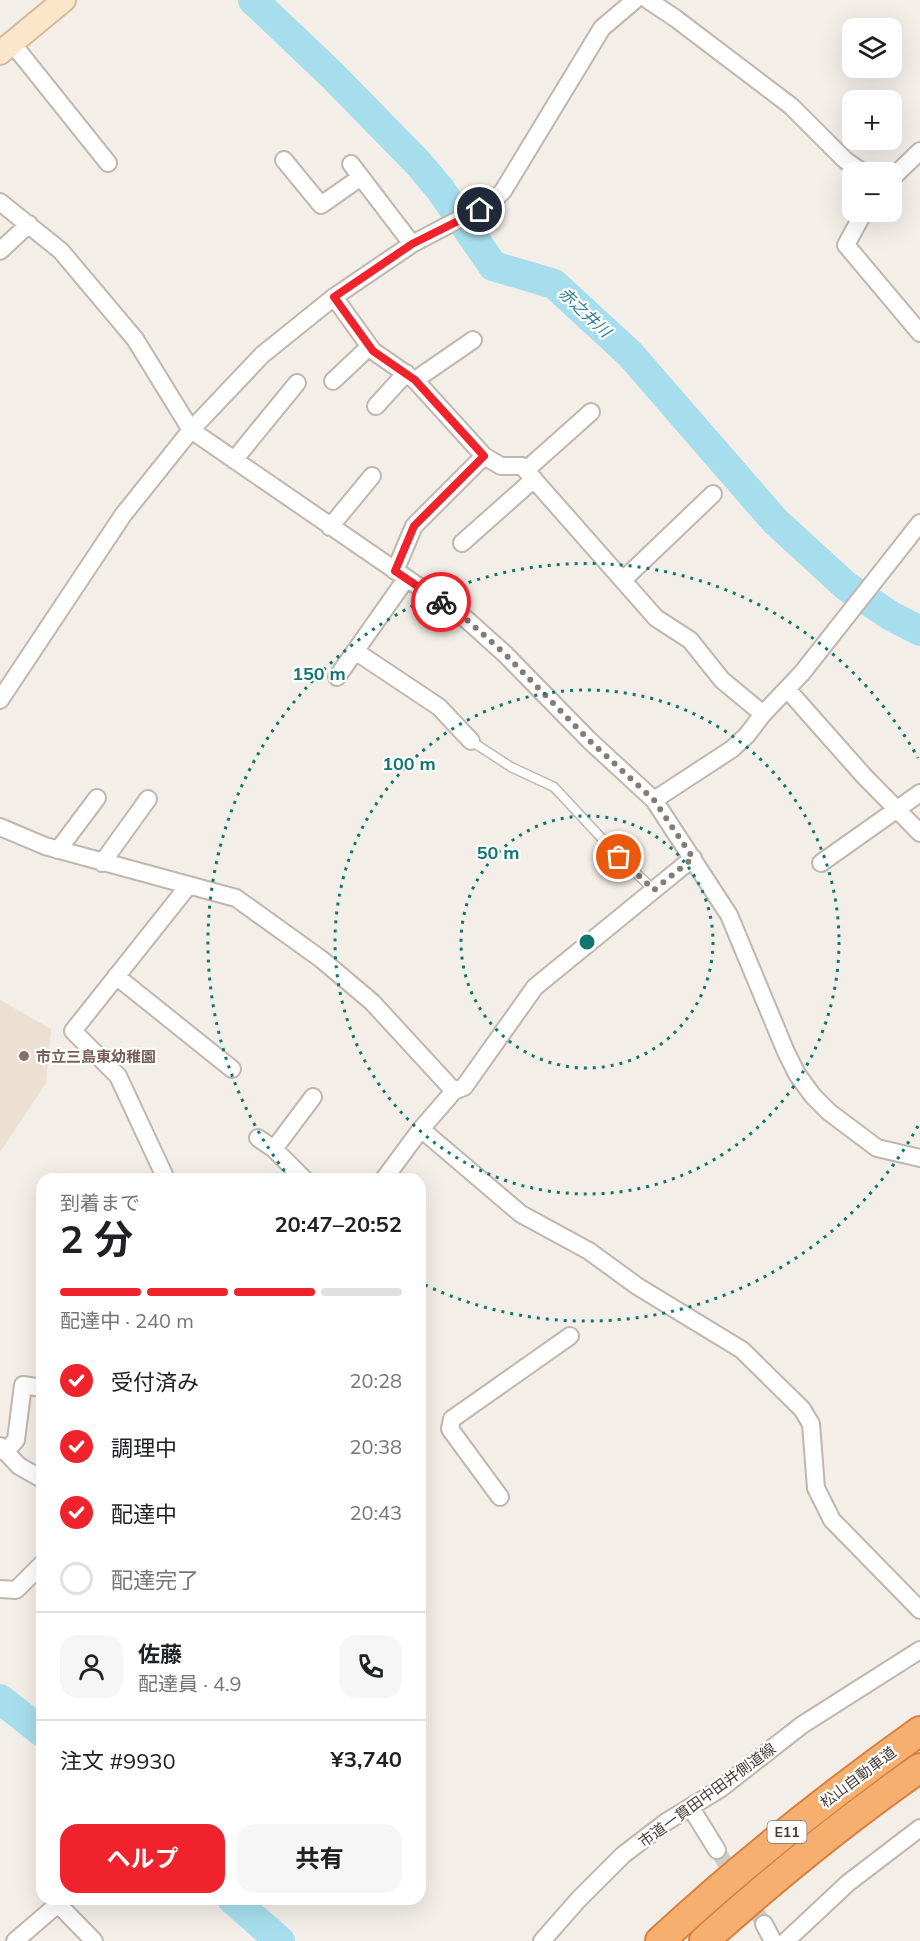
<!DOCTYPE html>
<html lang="ja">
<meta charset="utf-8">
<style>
:root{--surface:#fff;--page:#f6f6f6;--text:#202124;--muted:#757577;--line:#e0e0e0;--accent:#f0222b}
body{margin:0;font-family:Mulish,"Noto Sans JP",sans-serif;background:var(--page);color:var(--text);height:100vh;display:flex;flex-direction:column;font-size:22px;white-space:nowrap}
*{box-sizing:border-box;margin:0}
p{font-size:20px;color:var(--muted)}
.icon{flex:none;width:33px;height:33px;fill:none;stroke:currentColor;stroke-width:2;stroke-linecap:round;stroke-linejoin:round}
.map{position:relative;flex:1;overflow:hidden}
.details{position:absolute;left:36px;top:1173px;width:390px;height:732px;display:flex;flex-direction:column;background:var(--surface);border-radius:18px;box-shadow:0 6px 24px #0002}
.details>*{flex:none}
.controls{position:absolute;left:842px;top:18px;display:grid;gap:12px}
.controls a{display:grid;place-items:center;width:60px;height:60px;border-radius:12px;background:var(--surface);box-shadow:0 6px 24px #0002;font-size:30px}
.pin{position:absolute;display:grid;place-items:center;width:51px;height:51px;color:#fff;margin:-26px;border:3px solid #fff;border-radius:50%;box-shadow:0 2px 6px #0007}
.courier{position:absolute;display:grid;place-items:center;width:60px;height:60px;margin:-30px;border:4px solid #f0222b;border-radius:50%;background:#fff;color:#222;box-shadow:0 2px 8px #0007}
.overview em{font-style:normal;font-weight:700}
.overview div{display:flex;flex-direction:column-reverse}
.overview{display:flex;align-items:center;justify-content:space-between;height:102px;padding:0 24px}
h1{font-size:39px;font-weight:700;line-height:45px}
.bar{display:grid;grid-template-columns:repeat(4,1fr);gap:9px 6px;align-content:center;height:72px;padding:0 24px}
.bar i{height:8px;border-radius:4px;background:var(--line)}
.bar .active{background:var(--accent)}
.bar p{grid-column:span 4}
.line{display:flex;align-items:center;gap:15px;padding:0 24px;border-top:2px solid var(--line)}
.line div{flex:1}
.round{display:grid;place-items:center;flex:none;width:63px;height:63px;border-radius:18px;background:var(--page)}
ol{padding:0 24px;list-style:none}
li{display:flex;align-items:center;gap:18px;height:66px}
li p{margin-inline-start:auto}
li .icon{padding:6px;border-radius:50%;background:var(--accent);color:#fff;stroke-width:4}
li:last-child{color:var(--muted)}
li i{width:33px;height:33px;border:3px solid var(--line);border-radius:50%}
.primary-button{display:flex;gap:12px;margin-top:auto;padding:12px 24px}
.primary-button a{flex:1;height:69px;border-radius:18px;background:var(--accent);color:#fff;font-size:24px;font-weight:700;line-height:69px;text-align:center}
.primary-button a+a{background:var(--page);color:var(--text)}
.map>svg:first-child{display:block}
.education{fill:#ece0d2}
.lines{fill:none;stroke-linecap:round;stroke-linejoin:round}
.river{stroke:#a7deed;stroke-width:30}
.minor-tunnel{stroke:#d0cbc5;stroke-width:16;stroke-dasharray:16 8;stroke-linecap:butt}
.service-casing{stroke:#c1b6ae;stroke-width:11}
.minor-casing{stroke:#c1b6ae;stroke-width:20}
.secondary-casing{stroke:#d4ba9c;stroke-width:26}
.motorway-casing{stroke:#d6813f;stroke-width:32}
.service{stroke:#fff;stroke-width:8}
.minor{stroke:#fff;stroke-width:16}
.secondary{stroke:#fce6c9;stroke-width:22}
.motorway{stroke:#f7af6f;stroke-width:28}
.done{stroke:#837b75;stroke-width:6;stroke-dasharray:0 10.8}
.route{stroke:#f0222b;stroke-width:8}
.ring{fill:none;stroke:#0f766e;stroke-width:3;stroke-dasharray:3 6}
.education-dot{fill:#8d6e63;stroke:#fff;stroke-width:2}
.labels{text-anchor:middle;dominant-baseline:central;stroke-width:4.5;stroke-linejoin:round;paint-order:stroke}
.shield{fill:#fff;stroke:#7e7773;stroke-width:1.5}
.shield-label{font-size:14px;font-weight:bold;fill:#463d37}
.education-label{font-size:15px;font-weight:bold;fill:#785e54;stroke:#fff;text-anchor:start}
.street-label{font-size:15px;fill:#463d37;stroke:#fff}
.water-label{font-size:16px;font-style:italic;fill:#307f96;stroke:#fff}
.centre{fill:#0f766e;stroke:#fff;stroke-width:3}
.ring-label{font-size:18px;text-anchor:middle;font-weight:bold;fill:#0f766e;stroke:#fff;stroke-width:4.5;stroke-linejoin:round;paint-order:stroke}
</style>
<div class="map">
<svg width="920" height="1941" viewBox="0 0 920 1941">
<rect width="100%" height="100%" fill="#f3eee8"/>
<path class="education" d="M0,1000l51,29 -5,54 -46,69z"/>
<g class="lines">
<path class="river" d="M253,0l79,75 86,88 22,26 53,77 61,18 76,70 145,167 71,65 45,30 29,15
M0,1699l42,33
M232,1899l48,42"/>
<path class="minor-tunnel" d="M717,1850l47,74"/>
<defs>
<path id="service" d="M471,741l40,26 43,20 65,70 35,33"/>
<path id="minor" d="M648,0l27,18 116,88 54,54 17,12
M12,43l96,120
M284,160l37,45 40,-28
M351,164l61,80
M891,179l29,-28
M0,202l61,49 74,88 56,91 275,189 39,35 85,87 64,59 75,115 57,137 11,22 16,22 16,16 48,36 43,10
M864,212l-18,33 74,88
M0,251l29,-27
M334,297l39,54 42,29 69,76 17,10h21l134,152 34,22 32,40 41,34
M415,380l58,-40
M333,381l36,-34
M376,406l30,-33
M234,460l63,-77
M526,470l65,-58
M330,527l42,-51
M462,543l72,-64
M395,571l19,-45 70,-70
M623,580l90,-86
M355,651l84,56 32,34
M337,677l69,-98
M787,689l77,87 56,57
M0,700l123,-185 68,-85 71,-75 72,-58 78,-53 80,-42 11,-11 99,-163 33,-28
M654,800l78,-51 15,-14 16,-21 39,-41 118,-150
M0,827l45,19 191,52 85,61 51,43 82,89
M58,850l39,-52
M693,858l-158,129 -71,100 -10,4 -33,38 100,85 68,37 48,35 105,64 60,59 9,15 5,64 16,32 88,90
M102,863l46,-64
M821,863l99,-70
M116,976l116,93
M258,1138l16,11 30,30
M274,1149l39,-52
M166,1179l-48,-103 -45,-45 116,-146
M384,1179l37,-50
M0,1446l19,20 23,13
M5,1452l11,-12 7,-55 19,3
M500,1497l-50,-68 2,-10 118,-83
M0,1589l16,1 26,-26
M691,1808l26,42
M764,1924l9,17
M15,1941l43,-37 36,37
M542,1941l36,-41 45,-45 43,-33 54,-33 82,-64 118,-75
M786,1941l62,-58 72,-55"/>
<path id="secondary" d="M0,53l64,-53"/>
<path id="motorway" d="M660,1941c82,-76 169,-145 260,-210
M704,1941c69,-62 140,-120 216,-173"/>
</defs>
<use href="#service" class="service-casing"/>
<use href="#minor" class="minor-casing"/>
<use href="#secondary" class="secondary-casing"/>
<use href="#motorway" class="motorway-casing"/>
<use href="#service" class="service"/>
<use href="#minor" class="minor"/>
<use href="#secondary" class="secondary"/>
<use href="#motorway" class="motorway"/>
</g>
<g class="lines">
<path class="done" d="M441,602l25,17 39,35 85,87 64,59 39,58 -39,32 -35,-33"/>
<path class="route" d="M441,602l-46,-31 19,-45 70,-70 -69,-76 -42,-29 -39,-54 78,-53 68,-34"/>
</g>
<g class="ring">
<circle cx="587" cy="942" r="126"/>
<circle cx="587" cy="942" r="252"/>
<path d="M918 1126A379 379 0 0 1 421 1283M290 1178A379 379 0 1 1 918 758"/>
</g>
<circle class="education-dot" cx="24" cy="1056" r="6"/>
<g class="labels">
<rect class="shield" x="767.5" y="1821" width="39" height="22" rx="4.5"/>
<g class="shield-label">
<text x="787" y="1832">E11</text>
</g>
<g class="education-label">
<text x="36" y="1056">市立三島東幼稚園</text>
</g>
<g class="street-label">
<text transform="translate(858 1777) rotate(-37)">松山自動車道</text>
<text transform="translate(707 1795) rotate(-36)">市道一貫田中田井側道線</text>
</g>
<g class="water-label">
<text transform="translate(585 312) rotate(43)">赤之井川</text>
</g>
</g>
<circle cx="587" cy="942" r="9" class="centre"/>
<g class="ring-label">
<text x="319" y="680">150 m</text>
<text x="409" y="770">100 m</text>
<text x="498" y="859">50 m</text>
</g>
</svg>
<div class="controls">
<a><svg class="icon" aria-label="layers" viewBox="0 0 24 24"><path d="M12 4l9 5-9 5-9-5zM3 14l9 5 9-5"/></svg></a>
<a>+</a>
<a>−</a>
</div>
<div class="pin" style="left:619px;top:857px;background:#ea580c"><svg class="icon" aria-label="bag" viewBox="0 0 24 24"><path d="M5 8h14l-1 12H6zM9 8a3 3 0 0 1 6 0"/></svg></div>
<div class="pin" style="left:480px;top:210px;background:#1f2937"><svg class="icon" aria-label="home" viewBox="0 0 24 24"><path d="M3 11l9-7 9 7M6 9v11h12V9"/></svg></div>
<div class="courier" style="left:441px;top:602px"><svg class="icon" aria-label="bike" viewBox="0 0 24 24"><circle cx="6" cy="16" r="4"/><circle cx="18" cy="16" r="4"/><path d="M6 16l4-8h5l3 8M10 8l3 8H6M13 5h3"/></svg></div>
<section class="details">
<div class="overview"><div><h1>2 分</h1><p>到着まで</p></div><em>20:47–20:52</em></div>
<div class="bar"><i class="active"></i><i class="active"></i><i class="active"></i><i></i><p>配達中 · 240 m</p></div>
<ol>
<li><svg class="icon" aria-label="check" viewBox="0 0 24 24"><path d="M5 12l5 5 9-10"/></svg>受付済み<p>20:28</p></li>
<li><svg class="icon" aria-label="check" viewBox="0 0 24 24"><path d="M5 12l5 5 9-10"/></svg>調理中<p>20:38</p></li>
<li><svg class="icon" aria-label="check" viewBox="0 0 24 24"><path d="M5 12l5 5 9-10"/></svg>配達中<p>20:43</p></li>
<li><i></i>配達完了</li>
</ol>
<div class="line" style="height:108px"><a class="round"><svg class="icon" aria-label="person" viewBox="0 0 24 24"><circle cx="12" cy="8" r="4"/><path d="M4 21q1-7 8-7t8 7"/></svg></a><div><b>佐藤</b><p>配達員 · 4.9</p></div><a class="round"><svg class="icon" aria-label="phone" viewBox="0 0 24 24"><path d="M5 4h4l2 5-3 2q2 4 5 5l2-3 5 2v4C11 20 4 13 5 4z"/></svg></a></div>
<div class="line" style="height:78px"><div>注文 #9930</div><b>¥3,740</b></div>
<div class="primary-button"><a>ヘルプ</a><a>共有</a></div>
</section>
</div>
